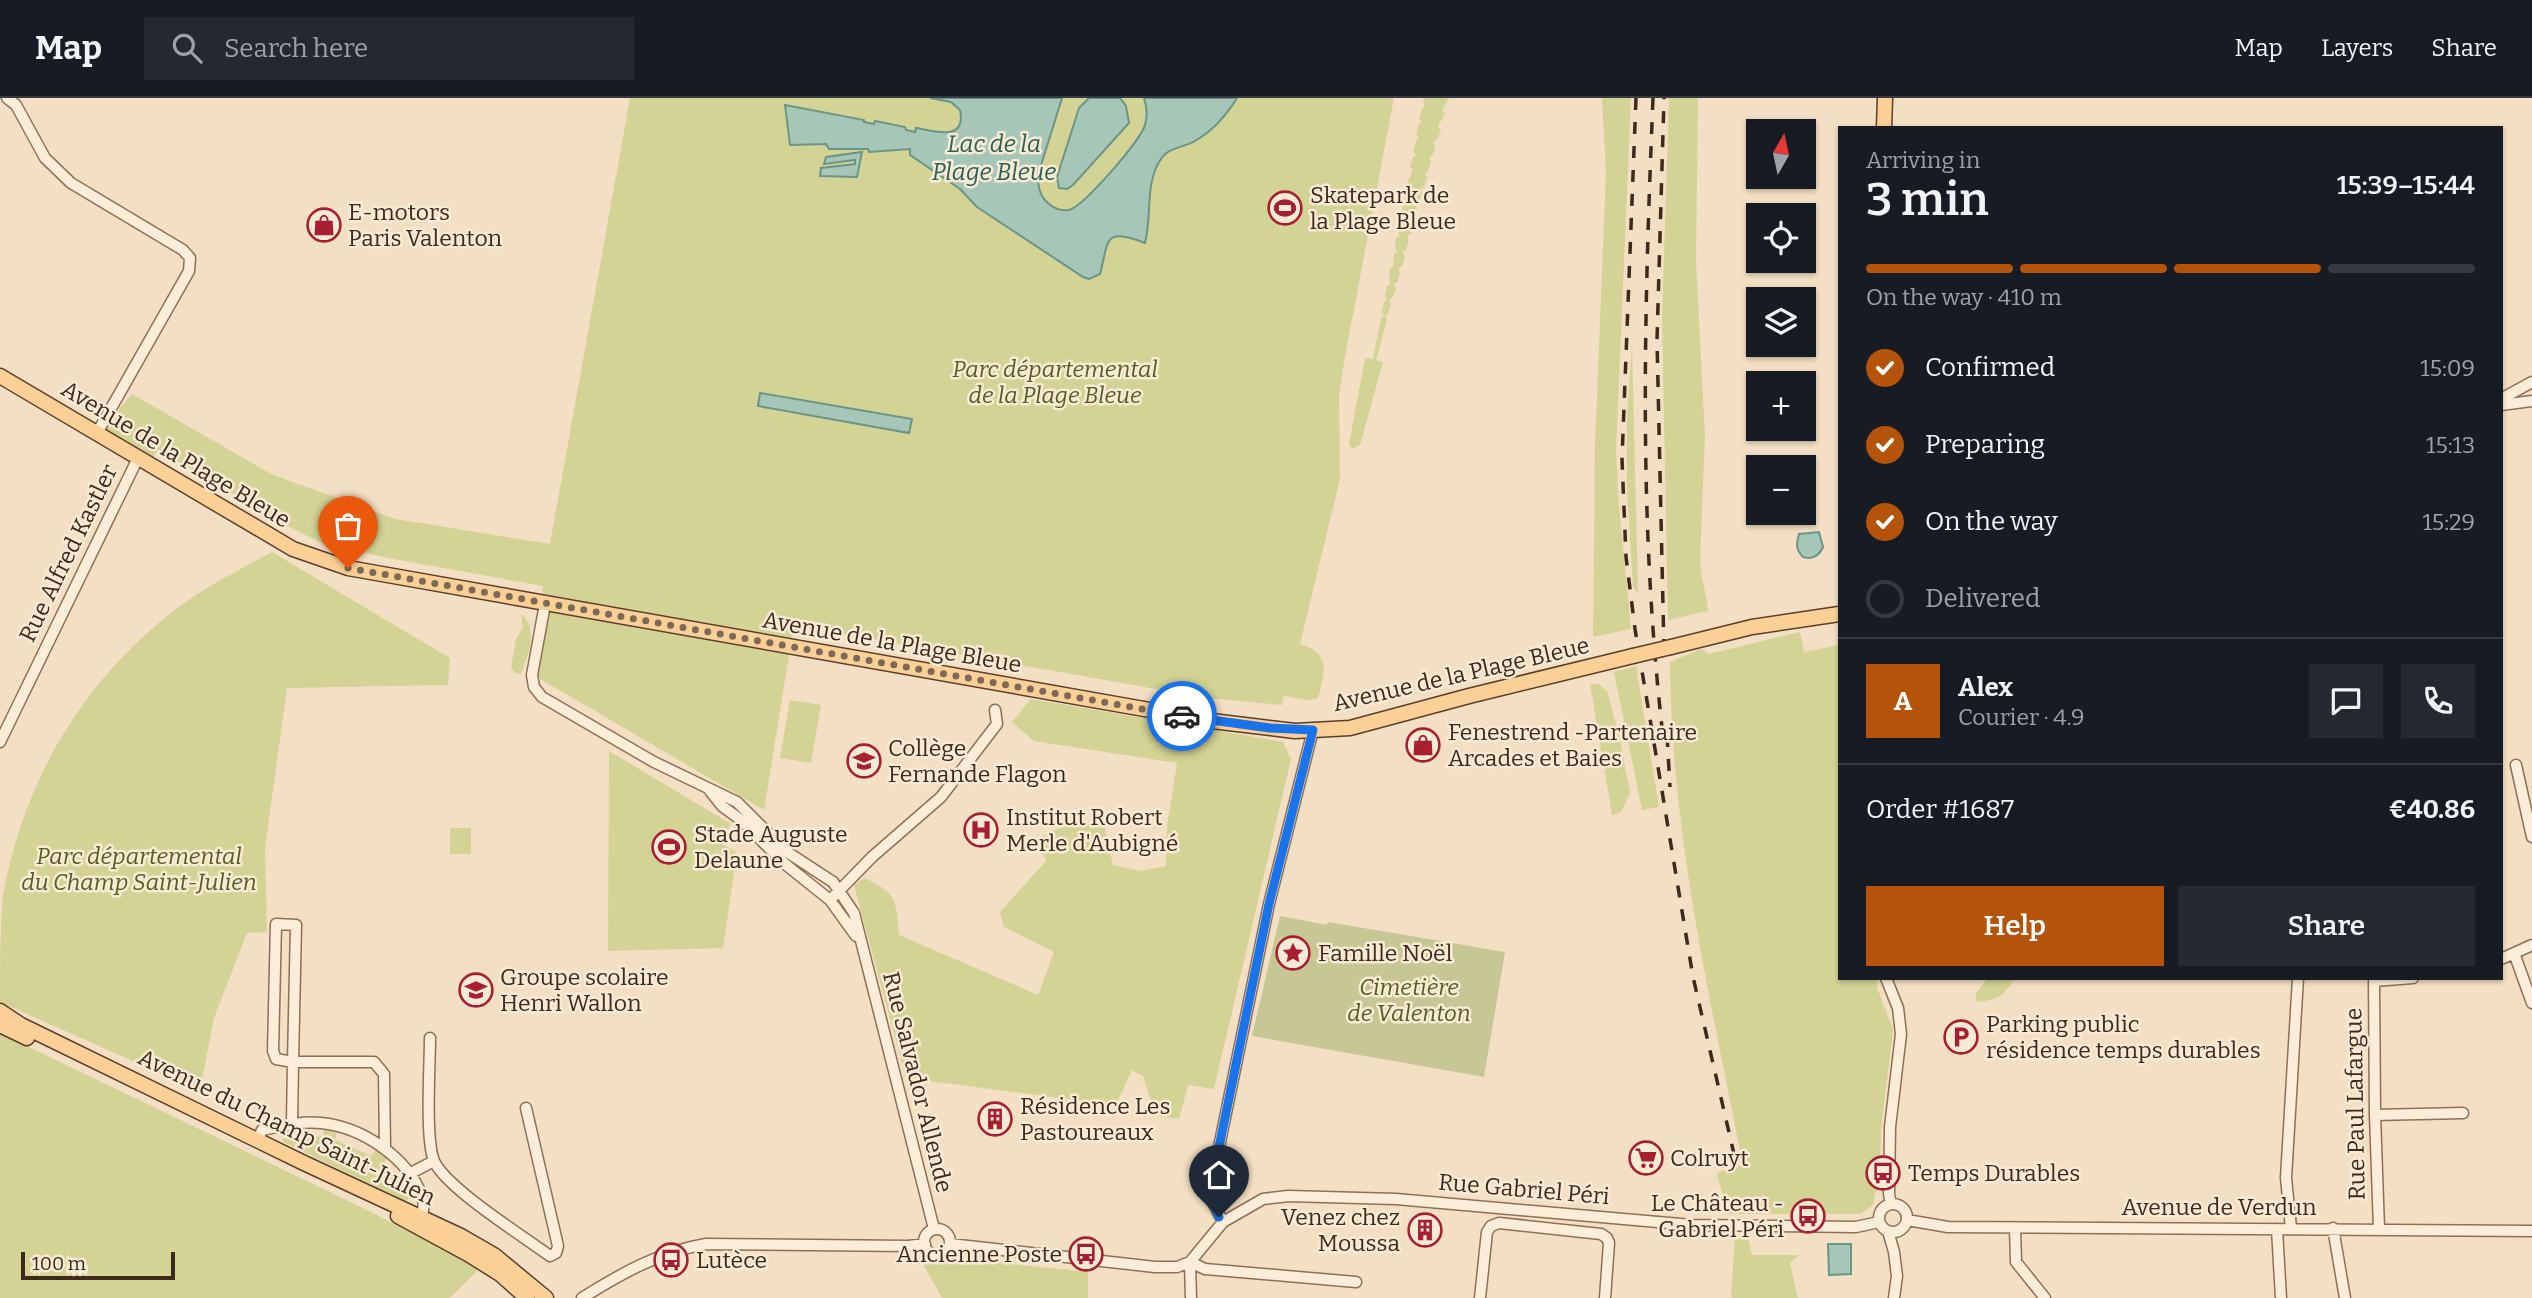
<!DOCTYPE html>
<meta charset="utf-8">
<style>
:root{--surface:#171b24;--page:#242831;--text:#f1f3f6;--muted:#9ea1a6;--line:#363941;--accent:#b45309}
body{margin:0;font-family:Bitter,serif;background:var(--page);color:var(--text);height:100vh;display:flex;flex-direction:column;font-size:26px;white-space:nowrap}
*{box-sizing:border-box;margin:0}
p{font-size:23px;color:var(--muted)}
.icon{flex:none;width:38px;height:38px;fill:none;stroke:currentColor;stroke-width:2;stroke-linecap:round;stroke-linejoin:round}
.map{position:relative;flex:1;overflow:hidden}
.details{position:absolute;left:1838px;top:28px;width:665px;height:854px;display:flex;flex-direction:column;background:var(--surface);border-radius:0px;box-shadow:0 2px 5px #0004}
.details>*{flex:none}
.needle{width:46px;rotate:9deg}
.fabs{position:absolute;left:1746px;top:21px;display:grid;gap:14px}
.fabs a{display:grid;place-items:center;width:70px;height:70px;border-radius:0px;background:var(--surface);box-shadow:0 2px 5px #0004;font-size:35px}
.scale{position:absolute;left:21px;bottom:18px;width:154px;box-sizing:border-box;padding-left:7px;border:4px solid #3e291d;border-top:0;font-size:19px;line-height:24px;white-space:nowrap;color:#3e291d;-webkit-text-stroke:5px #f9ead4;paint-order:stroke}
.pin{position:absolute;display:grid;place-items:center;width:60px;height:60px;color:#fff;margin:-72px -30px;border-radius:50% 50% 50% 0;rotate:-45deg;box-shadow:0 0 7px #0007}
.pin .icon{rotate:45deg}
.courier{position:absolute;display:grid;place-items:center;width:70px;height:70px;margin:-35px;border:5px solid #1a73e8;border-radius:50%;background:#fff;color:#222;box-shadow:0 2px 9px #0007}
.headline em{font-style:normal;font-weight:600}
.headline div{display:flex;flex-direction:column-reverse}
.headline{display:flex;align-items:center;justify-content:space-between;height:119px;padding:0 28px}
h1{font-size:46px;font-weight:600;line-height:52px}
.bar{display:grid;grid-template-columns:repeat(4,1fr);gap:10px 7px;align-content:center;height:84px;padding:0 28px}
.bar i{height:9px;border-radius:5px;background:var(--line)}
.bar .current{background:var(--accent)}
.bar p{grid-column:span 4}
.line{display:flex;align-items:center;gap:18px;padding:0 28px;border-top:2px solid var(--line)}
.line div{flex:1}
.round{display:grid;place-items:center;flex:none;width:74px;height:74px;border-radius:0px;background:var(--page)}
ol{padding:0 28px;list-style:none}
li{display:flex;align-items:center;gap:21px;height:77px}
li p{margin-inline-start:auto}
li .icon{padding:7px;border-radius:50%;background:var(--accent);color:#fff;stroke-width:4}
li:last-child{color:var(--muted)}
li i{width:38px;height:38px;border:4px solid var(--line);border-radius:50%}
.button{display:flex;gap:14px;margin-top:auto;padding:14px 28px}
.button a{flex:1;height:80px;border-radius:0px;background:var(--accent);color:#fff;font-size:28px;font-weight:600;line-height:80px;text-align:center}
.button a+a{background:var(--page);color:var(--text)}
header{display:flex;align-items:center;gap:42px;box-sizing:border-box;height:98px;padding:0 35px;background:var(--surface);border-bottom:2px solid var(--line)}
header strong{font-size:33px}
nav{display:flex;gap:38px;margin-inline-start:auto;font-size:24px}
.search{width:490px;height:63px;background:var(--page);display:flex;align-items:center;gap:18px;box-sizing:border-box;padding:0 24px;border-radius:0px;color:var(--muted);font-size:26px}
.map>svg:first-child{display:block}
.green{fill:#d3d395}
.cemetery{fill:#c7c795}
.water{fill:#a6c6b8;stroke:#6b9586;stroke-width:2}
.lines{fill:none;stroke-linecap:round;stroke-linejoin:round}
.minor-casing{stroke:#906f57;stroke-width:13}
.major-casing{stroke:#5d3d2c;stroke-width:17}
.minor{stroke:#fcedd8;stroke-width:10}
.major{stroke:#fad097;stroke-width:14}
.rail{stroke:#3e291d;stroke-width:3.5;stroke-dasharray:12 12;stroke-linecap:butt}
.major-bridge-casing{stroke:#5d3d2c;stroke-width:17;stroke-linecap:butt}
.major-bridge{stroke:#fad097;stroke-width:14}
.done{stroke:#7d6957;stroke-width:7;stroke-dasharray:0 12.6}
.route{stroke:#1a73e8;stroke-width:9}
.labels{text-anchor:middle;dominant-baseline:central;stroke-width:5;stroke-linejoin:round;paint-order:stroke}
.poi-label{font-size:23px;fill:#3e291d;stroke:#f9ead4;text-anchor:start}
.park-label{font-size:23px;font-style:italic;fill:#555d21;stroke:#f9ead4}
.street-label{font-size:23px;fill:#3e291d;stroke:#f9ead4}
.water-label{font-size:24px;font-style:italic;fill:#2b6056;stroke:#f9ead4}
</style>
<header>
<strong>Map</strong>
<div class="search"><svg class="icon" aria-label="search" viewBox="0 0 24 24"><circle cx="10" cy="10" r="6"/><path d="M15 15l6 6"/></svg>Search here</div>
<nav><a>Map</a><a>Layers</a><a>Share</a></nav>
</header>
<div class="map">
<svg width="2532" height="1200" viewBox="0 0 2532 1200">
<rect width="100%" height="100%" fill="#f3dfc3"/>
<path class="green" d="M630,0h764l-50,264 -5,34 1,83 -40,165c31,9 25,28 18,54l-10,2 -24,-4 -2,9 -76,-7 -412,-73 -30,185 -227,-133 1,-50 5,-41 -155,-28 -66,-15 -27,-13 -137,-80 -7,9 -45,-28 2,-9 24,-28 139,80 96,35 28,10 155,25z
M1424,0h25l-7,12 3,4 -7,12 3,4 -4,10 -4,2 2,4 -2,9 -4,2 2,4 -3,10 -3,2 2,4 -3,10 -4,2 2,4 -3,10 -4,2 2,4 -2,9 -4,2 2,4 -2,10 -4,2 2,4 -3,10 -4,2 3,4 -3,10 -4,2 2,4 -2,10 -4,2 2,4 -3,9 -4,3 2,4 -3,10 -3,2 2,4 -11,40 7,2 -23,83 -8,4 -3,-5 16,-86 8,1 8,-41 3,-2 -2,-4 2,-10 3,-2 -2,-4 2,-10 4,-2 -2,-4 1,-11 3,-2 1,-13 3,-2 -2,-4 1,-10 4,-2 -2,-4 1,-10 4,-3 -2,-4 2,-9 3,-3 -2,-4 6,-12 -3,-4 6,-13 -3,-3 3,-10 3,-2 -3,-4 3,-10 3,-3 -3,-3 2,-10 4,-3 -3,-3 3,-10 3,-3 -2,-4z
M1602,0h29l-15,353 3,55 12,123 -38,8 2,-191 11,-274z
M1669,0h29l-2,163 9,175 -5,124c0,18 7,33 8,51l-40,9 -6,-302z
M1632,246l6,249 -5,-6 -6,-99v-72z
M272,454l178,106 -2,27 -161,3 -22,160 2,84 -20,1 -33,85 -13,67 -3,5 -198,-88c0,-35 0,-72 3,-107 21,-116 82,-218 177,-289 28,-21 61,-37 92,-54z
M521,516c18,13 7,42 0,60l-6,-1 -4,-5 5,-29 7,-12z
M1800,534l4,20 35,-7v333h37l2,12 15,40 -12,100 -1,40 -7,35 -13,9h-133l-10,-41 26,-8c-33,-167 -72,-332 -73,-503l31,-13 8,5z
M1636,568l23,141 -17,3 -28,-138z
M1590,586h8l9,7 12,44 11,58 -9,19 -9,3z
M1031,601l252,43 8,17 -77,330 -26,-4 -9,34 -23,-3 -13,-40 -11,-6 -16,35 -210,-27 -52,-193 11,-7c33,16 31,23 34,57l139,60 16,-43 -50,-25 -4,-15 46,-51 -9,-22 22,-11 44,-6 10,43 28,6 25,-5 1,-39 10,-64 -143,-22 -22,-19z
M790,602l31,5 -10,58 -31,-5z
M609,653l122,73 -11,19 17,9 -14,96 -115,3z
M450,730h21v26h-21z
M1988,880h27c-13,20 -15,21 -39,24v-9z
M0,935l365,176 115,59 -30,30h-450z
M324,1031l13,2 -2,9 36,16 5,-6 11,8 -4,7 11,12 15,22 -3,2 -123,-59 -1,-3 24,-4 17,2z
M1735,1139l14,3 3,15h47l-9,8 8,35h-65l-2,-2z
M919,1159l5,6 31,-5 133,14v26h-146z"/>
<path class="cemetery" d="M1280,818l47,9 1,-3 177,30 -21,125 -232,-41z"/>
<path class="water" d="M930,0h132l-24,77c0,11 1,21 11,29 5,4 13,7 20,6 15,-4 72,-70 76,-85 3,-10 2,-18 -1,-27h93c-11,18 -23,32 -42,43 -14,8 -27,5 -36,21 -14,24 -7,55 -14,81 -43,-17 -36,-1 -45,31l-11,5 -6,-2 -106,-70 -17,-18 -50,-34v-6l-41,3 -1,-3h-39l-3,-5 -36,1 -5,-40 79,15v2l10,2 1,-3 30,6 1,3 9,2 1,-4c19,3 51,14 44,-18l-9,-8z
M1089,0h31l6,8 3,17 -56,62 -6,4 -8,-1 -2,-11 22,-69z
M862,54l-5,25 -37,-1 1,-8 34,-4v-4l-31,4 2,-7z
M760,295l152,26 -3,14 -151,-27z
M1819,434l4,15c-4,9 -10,13 -20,10 -7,-7 -7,-13 -4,-23z
M1828,1146h23v30l-22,1z"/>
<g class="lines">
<defs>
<path id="minor" d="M7,0l9,7 29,53 26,25 112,67 7,8 -1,13 -92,162
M2501,301l31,-17
M2501,307l31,-4
M545,506l-13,71 2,12 8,10 112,65 83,40 50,50 46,30 21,31 80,316
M0,644l138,-284
M2516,667l16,72
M710,693l12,15 19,14 44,44 45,36 26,36
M830,802l42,-43 69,-60 56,-73 -2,-14
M276,826l20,1 -3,137 -17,-3 -3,-8z
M2514,855l18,50
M2501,861l31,-14
M1886,880l12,30 3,26 -11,93 -1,67 2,10
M2374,880l1,137 4,114
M2374,883l39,-3
M430,940c0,28 -5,100 4,123 12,27 89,75 116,95l6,-3 2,-7 -32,-138
M2375,1017l88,-2
M292,1025l1,-61h81l10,12 1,74
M258,1042l4,-10c20,-4 39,-9 59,-7 41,4 86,34 101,73 3,6 1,15 0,21
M409,1076l25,-13
M1879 1120a14 14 0 1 1 28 0a14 14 0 1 1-28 0Z
M1907,1122l41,7 584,4
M1223,1124l-13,-25 1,-11 58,-282 44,-174
M2015,1130l1,34 29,36
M2291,1130l-5,-50 12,-200
M2333,1130l12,70
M2277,1131l4,69
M924 1144a13 13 0 1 1 26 0a13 13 0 1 1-26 0Z
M1888,1133l6,21 3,24 -3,22
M950,1146l205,23h22l13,-5
M1190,1164l33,-40 40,-23 25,-3 108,3 296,26 164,2 23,-5
M1190,1164l15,7 151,13
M1190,1164l1,36
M582,1200c40,-25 77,-46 124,-54l202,2 17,-2
M1480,1200l7,-66 4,-6 8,-3 102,11 6,4 2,5 -4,55"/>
<path id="major" d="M1884,30l1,-30
M0,278l293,173 55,19 864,153 83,10 55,-3 119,-32 164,-40
M1671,549l81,-20 87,-13
M0,913l21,14 283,138 157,73 33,19 52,43
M0,927l27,13
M398,1118l70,38 32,20 27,24"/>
</defs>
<use href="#minor" class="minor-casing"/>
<use href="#major" class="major-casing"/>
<use href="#minor" class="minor"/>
<use href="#major" class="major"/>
<path class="rail" d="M1636,0l-14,361 4,98 9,72 58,348 44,190
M1653,0c-9,219 -15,428 11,647
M1664,553l-7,-311 7,-242
M1667,637l3,52"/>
<defs>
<path id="major-bridge" d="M1633,558l38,-9"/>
</defs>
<use href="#major-bridge" class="major-bridge-casing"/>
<use href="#major-bridge" class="major-bridge"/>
</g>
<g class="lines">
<path class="done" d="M348,470l834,148"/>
<path class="route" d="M1182,618l88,12 43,2 -44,174 -58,282 -1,11 9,20"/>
</g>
<defs>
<symbol id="stadium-ring" viewBox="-11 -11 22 22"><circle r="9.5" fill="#f9ead4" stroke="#a62031" stroke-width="1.5"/><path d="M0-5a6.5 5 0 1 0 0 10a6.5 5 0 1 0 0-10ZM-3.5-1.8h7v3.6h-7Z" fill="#a62031"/></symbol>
<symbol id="shop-ring" viewBox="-11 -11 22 22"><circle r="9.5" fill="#f9ead4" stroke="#a62031" stroke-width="1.5"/><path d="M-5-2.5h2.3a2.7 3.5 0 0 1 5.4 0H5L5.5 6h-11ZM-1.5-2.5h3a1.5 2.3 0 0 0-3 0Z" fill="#a62031"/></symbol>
<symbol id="school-ring" viewBox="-11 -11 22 22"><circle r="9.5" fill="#f9ead4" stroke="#a62031" stroke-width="1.5"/><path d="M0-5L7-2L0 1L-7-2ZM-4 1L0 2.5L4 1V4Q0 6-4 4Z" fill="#a62031"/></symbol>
<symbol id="hospital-ring" viewBox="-11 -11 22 22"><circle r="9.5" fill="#f9ead4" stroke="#a62031" stroke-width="1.5"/><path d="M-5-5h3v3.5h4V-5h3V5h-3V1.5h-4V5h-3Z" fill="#a62031"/></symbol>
<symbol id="sight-ring" viewBox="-11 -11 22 22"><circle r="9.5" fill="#f9ead4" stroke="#a62031" stroke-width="1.5"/><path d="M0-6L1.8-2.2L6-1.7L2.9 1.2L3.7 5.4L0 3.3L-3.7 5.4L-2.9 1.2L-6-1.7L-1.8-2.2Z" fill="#a62031"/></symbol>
<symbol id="parking-ring" viewBox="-11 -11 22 22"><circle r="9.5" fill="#f9ead4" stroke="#a62031" stroke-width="1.5"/><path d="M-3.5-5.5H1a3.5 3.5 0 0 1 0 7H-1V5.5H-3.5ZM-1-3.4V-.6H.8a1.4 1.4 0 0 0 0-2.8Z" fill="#a62031"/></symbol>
<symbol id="building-ring" viewBox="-11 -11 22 22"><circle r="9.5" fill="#f9ead4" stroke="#a62031" stroke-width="1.5"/><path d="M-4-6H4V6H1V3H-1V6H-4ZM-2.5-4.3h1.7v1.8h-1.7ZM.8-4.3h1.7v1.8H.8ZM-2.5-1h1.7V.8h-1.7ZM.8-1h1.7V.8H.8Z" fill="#a62031"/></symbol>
<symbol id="supermarket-ring" viewBox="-11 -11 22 22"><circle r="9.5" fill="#f9ead4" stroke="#a62031" stroke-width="1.5"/><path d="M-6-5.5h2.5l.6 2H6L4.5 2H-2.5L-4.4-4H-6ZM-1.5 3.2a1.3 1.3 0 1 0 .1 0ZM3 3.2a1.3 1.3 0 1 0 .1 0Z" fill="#a62031"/></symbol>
<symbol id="bus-ring" viewBox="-11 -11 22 22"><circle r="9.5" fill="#f9ead4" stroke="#a62031" stroke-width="1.5"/><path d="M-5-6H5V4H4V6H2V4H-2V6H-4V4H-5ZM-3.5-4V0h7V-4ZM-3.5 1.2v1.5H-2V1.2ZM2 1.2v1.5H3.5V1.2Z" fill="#a62031"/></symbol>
</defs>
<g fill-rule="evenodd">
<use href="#stadium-ring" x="1266" y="91" width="38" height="38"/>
<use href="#shop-ring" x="305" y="108" width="38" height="38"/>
<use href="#shop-ring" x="1404" y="628" width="38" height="38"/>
<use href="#school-ring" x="845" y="644" width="38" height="38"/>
<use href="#hospital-ring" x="962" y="713" width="38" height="38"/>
<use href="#stadium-ring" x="650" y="730" width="38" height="38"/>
<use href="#sight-ring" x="1274" y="836" width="38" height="38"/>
<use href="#school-ring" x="457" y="873" width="38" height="38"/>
<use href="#parking-ring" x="1942" y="920" width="38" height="38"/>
<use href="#building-ring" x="976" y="1002" width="38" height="38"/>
<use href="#supermarket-ring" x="1627" y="1041" width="38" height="38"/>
<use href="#bus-ring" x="1864" y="1056" width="38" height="38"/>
<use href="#bus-ring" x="1789" y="1099" width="38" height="38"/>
<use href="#building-ring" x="1406" y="1113" width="38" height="38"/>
<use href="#bus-ring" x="1067" y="1137" width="38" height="38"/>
<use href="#bus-ring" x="652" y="1143" width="38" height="38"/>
</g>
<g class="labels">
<g class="poi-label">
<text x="1310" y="97">Skatepark de<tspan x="1310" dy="26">la Plage Bleue</tspan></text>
<text x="348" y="114">E-motors<tspan x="348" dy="26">Paris Valenton</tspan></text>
<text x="1448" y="634">Fenestrend -Partenaire<tspan x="1448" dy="26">Arcades et Baies</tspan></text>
<text x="888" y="650">Collège<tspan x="888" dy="26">Fernande Flagon</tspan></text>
<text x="1006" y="719">Institut Robert<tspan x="1006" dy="26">Merle d'Aubigné</tspan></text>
<text x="694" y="736">Stade Auguste<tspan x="694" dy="26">Delaune</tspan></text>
<text x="1318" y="855">Famille Noël</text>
<text x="500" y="879">Groupe scolaire<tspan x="500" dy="26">Henri Wallon</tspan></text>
<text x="1986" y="926">Parking public<tspan x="1986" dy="26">résidence temps durables</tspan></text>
<text x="1020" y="1008">Résidence Les<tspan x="1020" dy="26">Pastoureaux</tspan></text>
<text x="1670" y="1060">Colruyt</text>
<text x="1908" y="1075">Temps Durables</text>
<text x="1784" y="1105" text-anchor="end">Le Château -<tspan x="1784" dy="26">Gabriel Péri</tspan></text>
<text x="1400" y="1119" text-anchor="end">Venez chez<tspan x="1400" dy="26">Moussa</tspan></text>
<text x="1062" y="1156" text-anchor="end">Ancienne Poste</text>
<text x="696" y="1162">Lutèce</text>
</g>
<g class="park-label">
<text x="1055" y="271">Parc départemental<tspan x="1055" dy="26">de la Plage Bleue</tspan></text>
<text x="139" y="758">Parc départemental<tspan x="139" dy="26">du Champ Saint-Julien</tspan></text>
<text x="1409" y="889">Cimetière<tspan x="1409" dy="26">de Valenton</tspan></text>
</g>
<g class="street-label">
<text transform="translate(176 356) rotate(31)">Avenue de la Plage Bleue</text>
<text transform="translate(68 455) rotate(-64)">Rue Alfred Kastler</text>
<text transform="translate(892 544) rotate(10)">Avenue de la Plage Bleue</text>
<text transform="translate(1461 576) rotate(-13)">Avenue de la Plage Bleue</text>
<text transform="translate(918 984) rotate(76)">Rue Salvador Allende</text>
<text transform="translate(2355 1006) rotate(-91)">Rue Paul Lafargue</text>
<text transform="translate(287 1029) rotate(26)">Avenue du Champ Saint-Julien</text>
<text transform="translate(1524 1091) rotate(5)">Rue Gabriel Péri</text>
<text x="2219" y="1109">Avenue de Verdun</text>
</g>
<g class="water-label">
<text x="994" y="46">Lac de la<tspan x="994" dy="28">Plage Bleue</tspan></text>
</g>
</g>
</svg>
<div class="fabs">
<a><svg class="needle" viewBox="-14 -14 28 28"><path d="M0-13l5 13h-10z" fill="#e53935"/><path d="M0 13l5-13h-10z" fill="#9ea1a6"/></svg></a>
<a><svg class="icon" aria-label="locate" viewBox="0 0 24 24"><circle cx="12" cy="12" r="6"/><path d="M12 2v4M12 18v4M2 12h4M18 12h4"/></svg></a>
<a><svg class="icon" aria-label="layers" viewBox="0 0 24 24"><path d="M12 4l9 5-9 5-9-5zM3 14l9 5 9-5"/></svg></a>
<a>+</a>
<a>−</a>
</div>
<div class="scale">100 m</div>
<div class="pin" style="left:348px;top:470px;background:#ea580c"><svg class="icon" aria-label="bag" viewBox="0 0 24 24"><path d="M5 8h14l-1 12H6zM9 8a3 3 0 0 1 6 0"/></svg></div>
<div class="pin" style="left:1219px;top:1119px;background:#1f2937"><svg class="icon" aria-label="home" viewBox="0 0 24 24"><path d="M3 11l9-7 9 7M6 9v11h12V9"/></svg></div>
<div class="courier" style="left:1182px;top:618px"><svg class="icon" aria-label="car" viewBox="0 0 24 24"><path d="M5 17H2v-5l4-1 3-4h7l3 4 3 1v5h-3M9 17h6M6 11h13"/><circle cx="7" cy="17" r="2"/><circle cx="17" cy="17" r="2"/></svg></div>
<section class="details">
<div class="headline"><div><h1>3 min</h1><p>Arriving in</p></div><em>15:39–15:44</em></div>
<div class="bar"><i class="current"></i><i class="current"></i><i class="current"></i><i></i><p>On the way · 410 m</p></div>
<ol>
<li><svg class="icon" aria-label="check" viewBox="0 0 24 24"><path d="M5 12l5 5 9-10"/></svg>Confirmed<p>15:09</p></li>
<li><svg class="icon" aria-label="check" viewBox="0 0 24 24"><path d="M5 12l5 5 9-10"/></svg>Preparing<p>15:13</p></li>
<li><svg class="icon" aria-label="check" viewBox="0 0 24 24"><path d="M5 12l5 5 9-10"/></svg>On the way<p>15:29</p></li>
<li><i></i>Delivered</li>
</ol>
<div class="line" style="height:126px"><b class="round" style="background:var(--accent);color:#fff">A</b><div><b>Alex</b><p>Courier · 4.9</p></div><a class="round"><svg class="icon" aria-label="chat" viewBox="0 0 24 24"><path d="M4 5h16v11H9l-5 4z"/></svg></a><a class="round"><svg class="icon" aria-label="phone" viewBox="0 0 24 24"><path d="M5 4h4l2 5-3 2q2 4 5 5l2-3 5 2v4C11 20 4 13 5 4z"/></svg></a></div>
<div class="line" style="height:91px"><div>Order #1687</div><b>€40.86</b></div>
<div class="button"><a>Help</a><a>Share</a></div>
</section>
</div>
